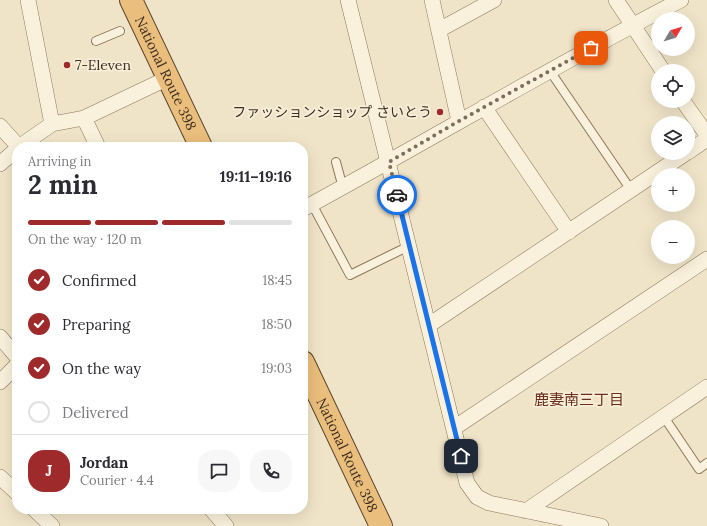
<!DOCTYPE html>
<meta charset="utf-8">
<style>
:root{--surface:#fff;--page:#f7f7f7;--text:#2b2b33;--muted:#7c7c81;--line:#e1e1e2;--accent:#9e2a2b}
body{margin:0;font-family:Lora,"Noto Sans JP",serif;background:var(--page);color:var(--text);height:100vh;display:flex;flex-direction:column;font-size:15px;white-space:nowrap}
*{box-sizing:border-box;margin:0}
p{font-size:13px;color:var(--muted)}
.icon{flex:none;width:22px;height:22px;fill:none;stroke:currentColor;stroke-width:2;stroke-linecap:round;stroke-linejoin:round}
.map{position:relative;flex:1;overflow:hidden}
.side{position:absolute;left:12px;top:142px;width:296px;height:372px;display:flex;flex-direction:column;background:var(--surface);border-radius:16px;box-shadow:0 4px 16px #0002}
.side>*{flex:none}
.needle{width:26px;rotate:52deg}
.buttons{position:absolute;left:651px;top:12px;display:grid;gap:8px}
.buttons a{display:grid;place-items:center;width:44px;height:44px;border-radius:50%;background:var(--surface);box-shadow:0 4px 16px #0002;font-size:20px}
.pin{position:absolute;display:grid;place-items:center;width:34px;height:34px;color:#fff;margin:-17px;border-radius:8px;box-shadow:0 2px 6px #0006}
.courier{position:absolute;display:grid;place-items:center;width:40px;height:40px;margin:-20px;border:3px solid #1a73e8;border-radius:50%;background:#fff;color:#222;box-shadow:0 1px 5px #0007}
.headline em{font-style:normal;font-weight:700}
.headline div{display:flex;flex-direction:column-reverse}
.headline{display:flex;align-items:center;justify-content:space-between;height:68px;padding:0 16px}
h1{font-size:26px;font-weight:700;line-height:30px}
.bar{display:grid;grid-template-columns:repeat(4,1fr);gap:6px 4px;align-content:center;height:48px;padding:0 16px}
.bar i{height:5px;border-radius:3px;background:var(--line)}
.bar .on{background:var(--accent)}
.bar p{grid-column:span 4}
.line{display:flex;align-items:center;gap:10px;padding:0 16px;border-top:1px solid var(--line)}
.line div{flex:1}
.round{display:grid;place-items:center;flex:none;width:42px;height:42px;border-radius:16px;background:var(--page)}
ol{padding:0 16px;list-style:none}
li{display:flex;align-items:center;gap:12px;height:44px}
li p{margin-inline-start:auto}
li .icon{padding:4px;border-radius:50%;background:var(--accent);color:#fff;stroke-width:4}
li:last-child{color:var(--muted)}
li i{width:22px;height:22px;border:2px solid var(--line);border-radius:50%}
.map>svg:first-child{display:block}
.lines{fill:none;stroke-linecap:round;stroke-linejoin:round}
.service-casing{stroke:#8d765c;stroke-width:10}
.minor-casing{stroke:#8d765c;stroke-width:16}
.trunk-casing{stroke:#5b4430;stroke-width:24}
.service{stroke:#faf1dc;stroke-width:8}
.minor{stroke:#faf1dc;stroke-width:15}
.trunk{stroke:#eabe7c;stroke-width:22}
.done{stroke:#7c6e5b;stroke-width:4;stroke-dasharray:0 7.2}
.route{stroke:#1a73e8;stroke-width:5}
.poi-dot{fill:#9e2a2b;stroke:#f7eed8;stroke-width:1.5}
.labels{text-anchor:middle;dominant-baseline:central;stroke-width:3.5;stroke-linejoin:round;paint-order:stroke}
.poi-label{font-size:14px;fill:#3d2e20;stroke:#f7eed8;text-anchor:start}
.street-label{font-size:14px;fill:#3d2e20;stroke:#f7eed8}
.neighbourhood-label{font-size:15px;fill:#6b2e1e;stroke:#f7eed8}
</style>
<div class="map">
<svg width="707" height="526" viewBox="0 0 707 526">
<rect width="100%" height="100%" fill="#f0e4c8"/>
<g class="lines">
<defs>
<path id="service" d="M96,41l24,-10
M550,71l81,119
M336,162l7,26
M312,204l38,71 59,-29
M664,417l35,52 8,-6"/>
<path id="minor" d="M28,0l24,124
M348,0l119,483 10,14 12,6 112,23
M432,0l27,121
M616,0l47,71
M439,30l55,-30
M683,101l24,34
M484,107l85,125
M84,118l14,29
M0,126l19,21
M19,147l33,-23 32,-6 84,-40
M688,152l19,-13
M0,164l17,-15
M303,209c127,-69 250,-143 378,-209
M429,325l257,-172
M0,337l17,20
M0,382l17,-17
M454,428l253,-169
M0,477l17,16
M34,509l18,17
M211,509l15,17
M526,511l181,-124"/>
<g id="trunk">
<path id="s1" d="M131,0l70,147"/>
<path id="s2" d="M303,362l78,164"/>
</g>
</defs>
<use href="#service" class="service-casing"/>
<use href="#minor" class="minor-casing"/>
<use href="#trunk" class="trunk-casing"/>
<use href="#service" class="service"/>
<use href="#minor" class="minor"/>
<use href="#trunk" class="trunk"/>
</g>
<g class="lines">
<path class="done" d="M397,195l-8,-33 70,-41 132,-73"/>
<path class="route" d="M397,195l64,261"/>
</g>
<g class="poi-dot">
<circle cx="67" cy="65" r="4"/>
<circle cx="440" cy="112" r="4"/>
</g>
<g class="labels">
<g class="poi-label">
<text x="75" y="65">7-Eleven</text>
<text x="432" y="112" text-anchor="end">ファッションショップ さいとう</text>
</g>
<g class="street-label">
<text stroke="none"><textPath href="#s1" startOffset="81">National Route 398</textPath></text>
<text stroke="none"><textPath href="#s2" startOffset="103">National Route 398</textPath></text>
</g>
<g class="neighbourhood-label">
<text x="579" y="399">鹿妻南三丁目</text>
</g>
</g>
</svg>
<div class="buttons">
<a><svg class="needle" viewBox="-14 -14 28 28"><path d="M0-13l5 13h-10z" fill="#e53935"/><path d="M0 13l5-13h-10z" fill="#7c7c81"/></svg></a>
<a><svg class="icon" aria-label="locate" viewBox="0 0 24 24"><circle cx="12" cy="12" r="6"/><path d="M12 2v4M12 18v4M2 12h4M18 12h4"/></svg></a>
<a><svg class="icon" aria-label="layers" viewBox="0 0 24 24"><path d="M12 4l9 5-9 5-9-5zM3 14l9 5 9-5"/></svg></a>
<a>+</a>
<a>−</a>
</div>
<div class="pin" style="left:591px;top:48px;background:#ea580c"><svg class="icon" aria-label="bag" viewBox="0 0 24 24"><path d="M5 8h14l-1 12H6zM9 8a3 3 0 0 1 6 0"/></svg></div>
<div class="pin" style="left:461px;top:456px;background:#1f2937"><svg class="icon" aria-label="home" viewBox="0 0 24 24"><path d="M3 11l9-7 9 7M6 9v11h12V9"/></svg></div>
<div class="courier" style="left:397px;top:195px"><svg class="icon" aria-label="car" viewBox="0 0 24 24"><path d="M5 17H2v-5l4-1 3-4h7l3 4 3 1v5h-3M9 17h6M6 11h13"/><circle cx="7" cy="17" r="2"/><circle cx="17" cy="17" r="2"/></svg></div>
<section class="side">
<div class="headline"><div><h1>2 min</h1><p>Arriving in</p></div><em>19:11–19:16</em></div>
<div class="bar"><i class="on"></i><i class="on"></i><i class="on"></i><i></i><p>On the way · 120 m</p></div>
<ol>
<li><svg class="icon" aria-label="check" viewBox="0 0 24 24"><path d="M5 12l5 5 9-10"/></svg>Confirmed<p>18:45</p></li>
<li><svg class="icon" aria-label="check" viewBox="0 0 24 24"><path d="M5 12l5 5 9-10"/></svg>Preparing<p>18:50</p></li>
<li><svg class="icon" aria-label="check" viewBox="0 0 24 24"><path d="M5 12l5 5 9-10"/></svg>On the way<p>19:03</p></li>
<li><i></i>Delivered</li>
</ol>
<div class="line" style="height:72px"><b class="round" style="background:var(--accent);color:#fff">J</b><div><b>Jordan</b><p>Courier · 4.4</p></div><a class="round"><svg class="icon" aria-label="chat" viewBox="0 0 24 24"><path d="M4 5h16v11H9l-5 4z"/></svg></a><a class="round"><svg class="icon" aria-label="phone" viewBox="0 0 24 24"><path d="M5 4h4l2 5-3 2q2 4 5 5l2-3 5 2v4C11 20 4 13 5 4z"/></svg></a></div>
</section>
</div>
